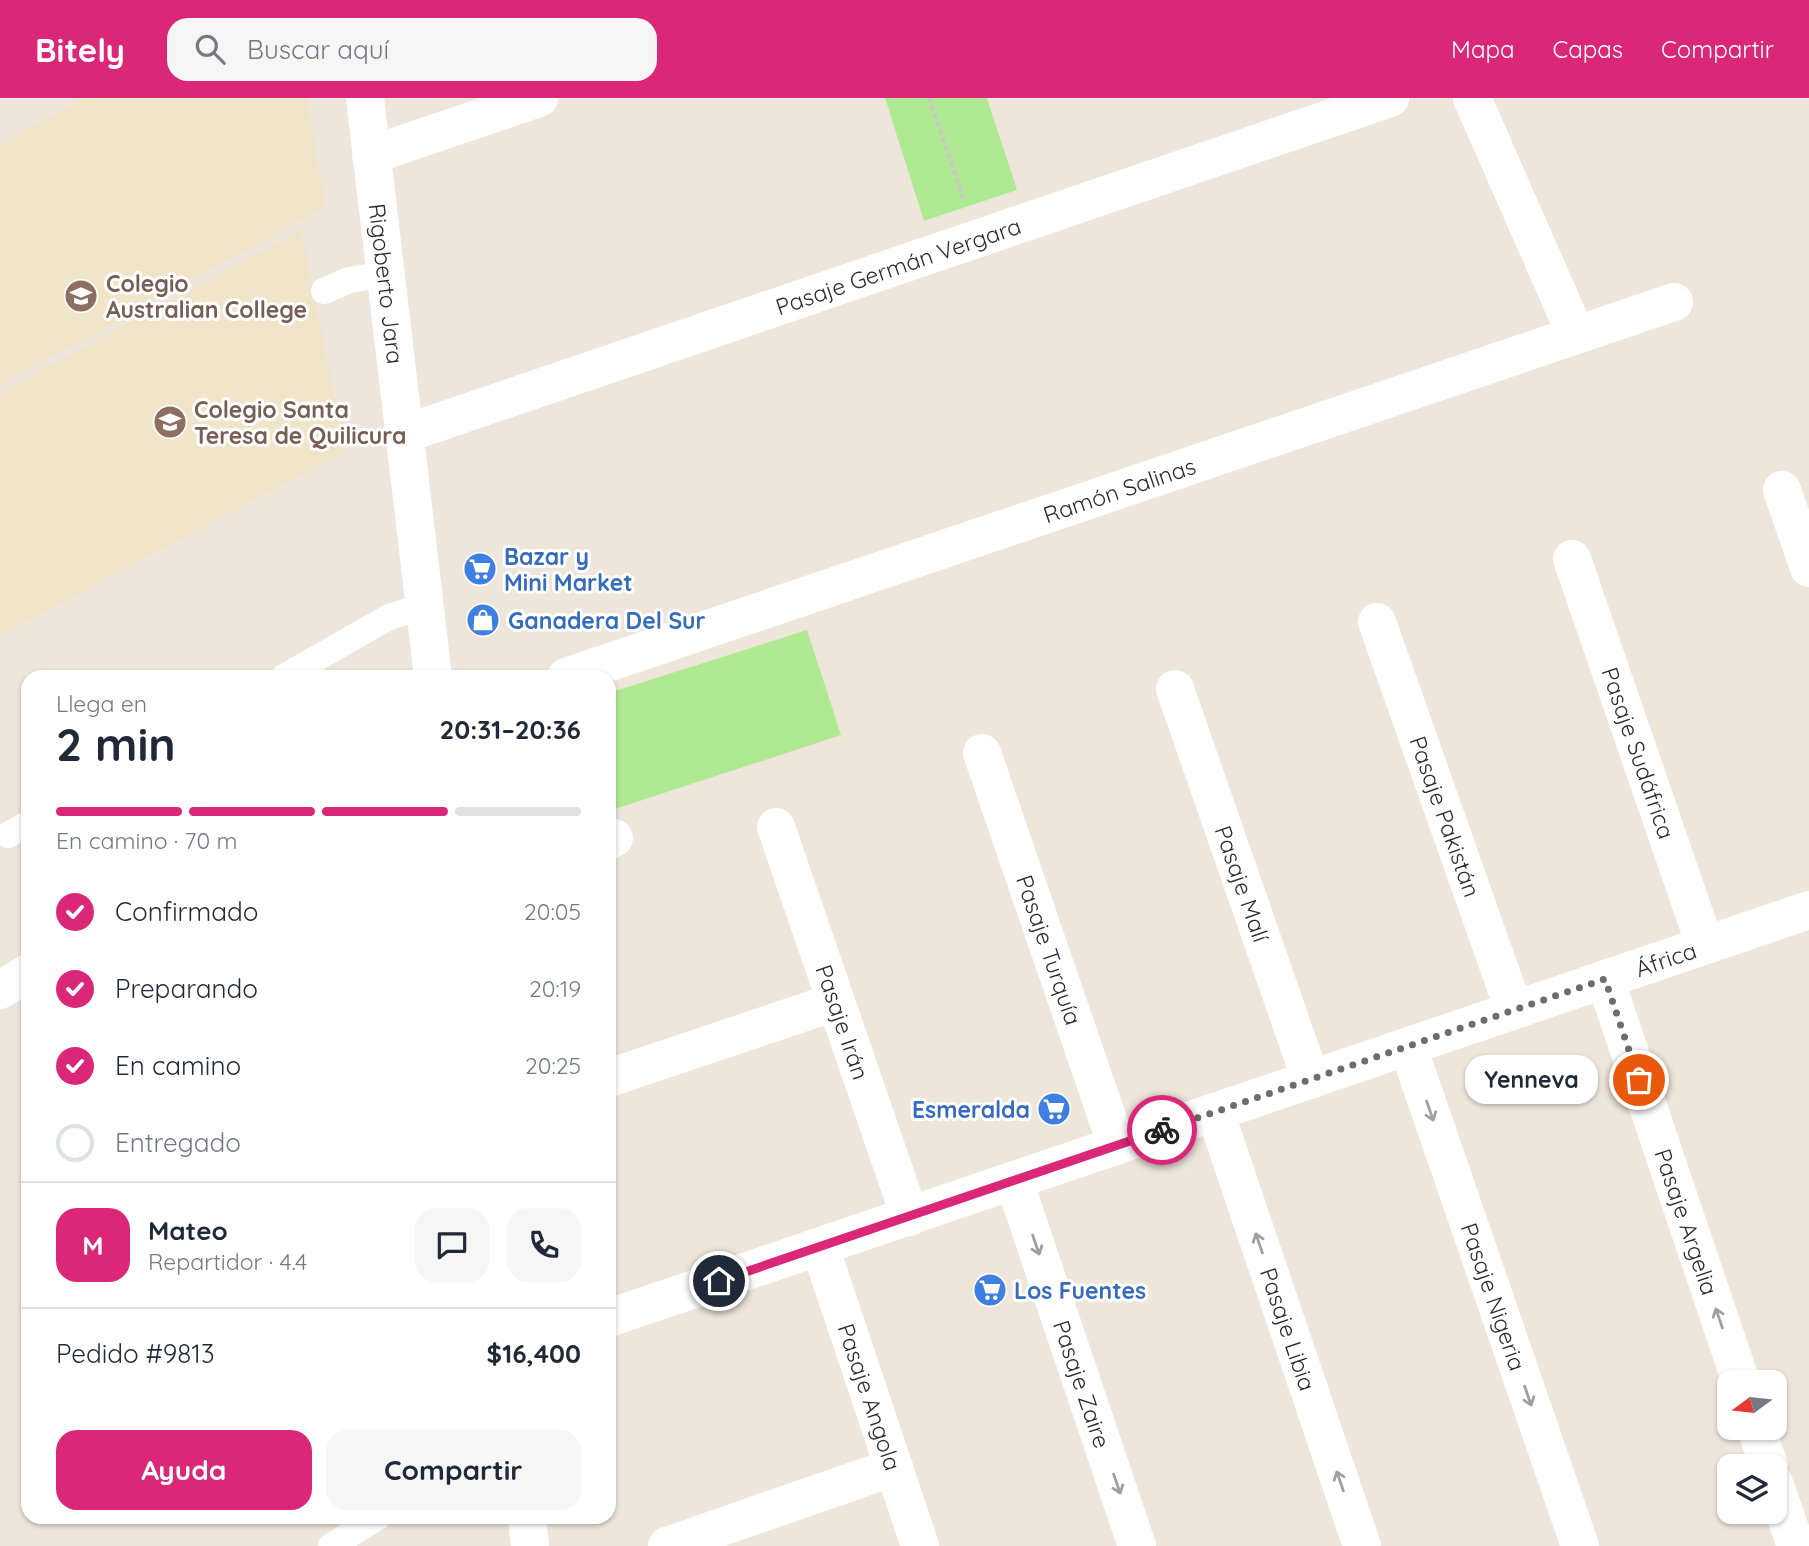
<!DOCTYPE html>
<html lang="es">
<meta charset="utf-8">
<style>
:root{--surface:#fff;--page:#f6f6f7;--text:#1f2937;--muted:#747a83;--line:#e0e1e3;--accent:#db2777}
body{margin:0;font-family:Quicksand,sans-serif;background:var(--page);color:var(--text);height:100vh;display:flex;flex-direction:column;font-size:26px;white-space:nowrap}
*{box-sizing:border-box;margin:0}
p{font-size:23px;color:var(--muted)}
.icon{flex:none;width:38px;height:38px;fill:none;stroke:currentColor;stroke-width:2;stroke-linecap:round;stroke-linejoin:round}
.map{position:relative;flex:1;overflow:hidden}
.side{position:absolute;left:21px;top:572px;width:595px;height:854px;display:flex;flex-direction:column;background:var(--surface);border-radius:21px;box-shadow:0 2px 5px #0004}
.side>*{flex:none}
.needle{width:46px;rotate:255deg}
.buttons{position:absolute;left:1717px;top:1272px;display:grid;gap:14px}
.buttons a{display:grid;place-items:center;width:70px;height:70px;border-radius:14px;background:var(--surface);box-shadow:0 2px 5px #0004;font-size:35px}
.pin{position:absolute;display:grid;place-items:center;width:60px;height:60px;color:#fff;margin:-30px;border:4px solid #fff;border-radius:50%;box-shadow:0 2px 7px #0007}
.courier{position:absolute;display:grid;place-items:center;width:70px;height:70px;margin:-35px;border:5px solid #db2777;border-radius:50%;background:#fff;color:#222;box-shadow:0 2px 9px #0007}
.bubble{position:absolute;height:49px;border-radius:21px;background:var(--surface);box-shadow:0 2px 5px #0004;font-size:23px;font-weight:800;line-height:49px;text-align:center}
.overview em{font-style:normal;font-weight:800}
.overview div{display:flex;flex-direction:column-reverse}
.overview{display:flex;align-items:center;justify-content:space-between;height:119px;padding:0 35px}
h1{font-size:46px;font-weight:800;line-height:52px}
.bar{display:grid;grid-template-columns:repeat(4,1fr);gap:10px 7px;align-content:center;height:84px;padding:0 35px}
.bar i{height:9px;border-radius:5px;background:var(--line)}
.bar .current{background:var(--accent)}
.bar p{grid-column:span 4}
.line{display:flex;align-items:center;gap:18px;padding:0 35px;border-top:2px solid var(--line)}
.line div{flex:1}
.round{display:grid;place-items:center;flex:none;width:74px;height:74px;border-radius:21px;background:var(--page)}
ol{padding:0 35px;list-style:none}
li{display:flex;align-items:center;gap:21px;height:77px}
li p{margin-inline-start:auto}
li .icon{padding:7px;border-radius:50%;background:var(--accent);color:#fff;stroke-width:4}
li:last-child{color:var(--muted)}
li i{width:38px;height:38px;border:4px solid var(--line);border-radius:50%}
.button{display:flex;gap:14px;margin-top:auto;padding:14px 35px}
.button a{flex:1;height:80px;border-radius:21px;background:var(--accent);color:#fff;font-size:28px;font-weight:800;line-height:80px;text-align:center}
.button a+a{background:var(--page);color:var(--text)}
header{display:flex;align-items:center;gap:42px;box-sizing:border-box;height:98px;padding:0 35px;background:var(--accent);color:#fff}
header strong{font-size:33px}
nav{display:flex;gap:38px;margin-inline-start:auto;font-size:24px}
.search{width:490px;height:63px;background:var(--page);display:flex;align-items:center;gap:18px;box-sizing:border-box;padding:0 24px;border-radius:21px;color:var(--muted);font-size:26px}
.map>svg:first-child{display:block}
.education{fill:#f1e5c9}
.green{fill:#afea92}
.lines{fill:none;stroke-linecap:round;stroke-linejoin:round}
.path{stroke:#c8c8c8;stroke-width:4.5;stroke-dasharray:5 3.5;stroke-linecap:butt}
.lane{stroke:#fff;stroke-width:26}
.street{stroke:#fff;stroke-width:38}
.secondary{stroke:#fff;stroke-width:38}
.oneway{stroke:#a0a0a0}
.done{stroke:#6f6c69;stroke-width:7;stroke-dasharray:0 12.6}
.route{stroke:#db2777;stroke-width:9}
.labels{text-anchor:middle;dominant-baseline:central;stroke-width:6;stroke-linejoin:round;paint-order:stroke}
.street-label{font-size:23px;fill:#2b2b2b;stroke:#fff}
.education-label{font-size:23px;font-weight:bold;fill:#785e54;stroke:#fff;text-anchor:start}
.shop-label{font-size:23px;font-weight:bold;fill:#366cbe;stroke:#fff;text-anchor:start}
</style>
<header>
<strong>Bitely</strong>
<div class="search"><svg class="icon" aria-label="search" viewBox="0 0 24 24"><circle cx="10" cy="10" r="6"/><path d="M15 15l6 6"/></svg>Buscar aquí</div>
<nav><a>Mapa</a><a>Capas</a><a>Compartir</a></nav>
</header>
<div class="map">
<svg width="1809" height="1448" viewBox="0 0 1809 1448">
<rect width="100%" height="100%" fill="#eee6db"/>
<path class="education" d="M85,0h222l18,109 -325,178v-241z
M301,132l44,221 -345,185v-243z"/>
<path class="green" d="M885,0h102l30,92 -93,31z
M807,532l34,105 -232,76v-118z"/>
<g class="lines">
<path class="path" d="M929,0l34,100"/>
<path class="lane" d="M324,193l25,-11 37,-6
M284,579l105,-60 36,-11
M8,737l20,-11
M331,1448l47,-29"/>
<g class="street">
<path d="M1472,0l104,237"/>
<path d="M371,57l168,-57"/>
<path id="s1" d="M404,336l986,-336"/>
<path d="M1782,392l27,78"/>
<path id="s2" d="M1572,461l133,386"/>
<path id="s3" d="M1377,524l137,388"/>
<path id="s4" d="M566,579l1108,-375"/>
<path id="s5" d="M1175,591l136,391"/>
<path id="s6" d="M982,655l135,393"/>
<path id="s7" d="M776,729l134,390"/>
<path d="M609,742l5,-2"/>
<path id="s8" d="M1605,881l136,403"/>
<path d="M0,892l28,-17"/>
<path id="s9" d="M1408,949l172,499"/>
<path d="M609,980l226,-76"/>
<path id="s10" d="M1215,1014l147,434"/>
<path id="s11" d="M1014,1083l123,365"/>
<path id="s12" d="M820,1149l100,299"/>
<path id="s13" d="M609,1220l1200,-408"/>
<path d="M1756,1330l13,38"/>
<path d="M1774,1385l22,63"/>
<path d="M667,1448l227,-79"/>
</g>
<g class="secondary">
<path id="s14" d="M365,0l68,579"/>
<path d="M527,1419l3,29"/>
</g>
</g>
<defs><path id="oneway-shaft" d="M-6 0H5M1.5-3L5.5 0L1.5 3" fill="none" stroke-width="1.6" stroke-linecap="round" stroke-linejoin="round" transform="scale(1.75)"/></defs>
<g class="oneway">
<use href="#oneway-shaft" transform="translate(1430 1013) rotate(71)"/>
<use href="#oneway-shaft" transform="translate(1259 1145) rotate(-109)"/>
<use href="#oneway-shaft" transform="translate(1036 1147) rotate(71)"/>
<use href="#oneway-shaft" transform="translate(1719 1220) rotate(-109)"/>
<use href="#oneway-shaft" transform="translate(1528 1298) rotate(71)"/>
<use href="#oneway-shaft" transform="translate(1340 1383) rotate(-109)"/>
<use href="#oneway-shaft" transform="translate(1117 1386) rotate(71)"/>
</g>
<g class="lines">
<path class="done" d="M1162,1032l443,-151 34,101"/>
<path class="route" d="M719,1183l443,-151"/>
</g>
<defs>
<symbol id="school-disc" viewBox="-11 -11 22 22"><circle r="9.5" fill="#8d6e63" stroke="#fff"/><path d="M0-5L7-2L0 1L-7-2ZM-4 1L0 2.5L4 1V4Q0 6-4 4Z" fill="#fff"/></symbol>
<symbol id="supermarket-disc" viewBox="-11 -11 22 22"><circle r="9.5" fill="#3f7fe0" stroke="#fff"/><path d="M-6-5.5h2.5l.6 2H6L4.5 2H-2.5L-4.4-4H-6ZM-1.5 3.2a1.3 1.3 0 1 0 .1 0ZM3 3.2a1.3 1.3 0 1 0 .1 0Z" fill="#fff"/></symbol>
<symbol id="shop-disc" viewBox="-11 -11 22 22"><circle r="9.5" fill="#3f7fe0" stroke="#fff"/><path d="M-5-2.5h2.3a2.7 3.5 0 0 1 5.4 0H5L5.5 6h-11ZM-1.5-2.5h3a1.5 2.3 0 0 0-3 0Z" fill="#fff"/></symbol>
</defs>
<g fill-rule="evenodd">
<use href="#school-disc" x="62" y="179" width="38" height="38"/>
<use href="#school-disc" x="151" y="305" width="38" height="38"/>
<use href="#supermarket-disc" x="461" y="452" width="38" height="38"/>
<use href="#shop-disc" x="464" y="503" width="38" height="38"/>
<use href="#supermarket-disc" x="1035" y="992" width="38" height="38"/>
<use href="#supermarket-disc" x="971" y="1173" width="38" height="38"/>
</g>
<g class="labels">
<g class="street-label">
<text stroke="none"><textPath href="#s1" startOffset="522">Pasaje Germán Vergara</textPath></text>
<text stroke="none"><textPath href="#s14" startOffset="187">Rigoberto Jara</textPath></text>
<text stroke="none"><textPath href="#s4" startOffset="584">Ramón Salinas</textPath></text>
<text stroke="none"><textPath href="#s2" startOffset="205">Pasaje Sudáfrica</textPath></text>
<text stroke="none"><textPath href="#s3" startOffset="206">Pasaje Pakistán</textPath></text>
<text stroke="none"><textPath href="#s5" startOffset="206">Pasaje Malí</textPath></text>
<text stroke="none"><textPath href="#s6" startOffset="208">Pasaje Turquía</textPath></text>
<text stroke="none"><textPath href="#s13" startOffset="1116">África</textPath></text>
<text stroke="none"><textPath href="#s7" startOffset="206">Pasaje Irán</textPath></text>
<text stroke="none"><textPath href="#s8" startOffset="256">Pasaje Argelia</textPath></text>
<text stroke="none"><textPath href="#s9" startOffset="264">Pasaje Nigeria</textPath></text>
<text stroke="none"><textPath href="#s10" startOffset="229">Pasaje Libia</textPath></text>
<text stroke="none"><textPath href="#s11" startOffset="214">Pasaje Zaire</textPath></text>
<text stroke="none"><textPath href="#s12" startOffset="158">Pasaje Angola</textPath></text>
</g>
<g class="education-label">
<text x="106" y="185">Colegio<tspan x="106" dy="26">Australian College</tspan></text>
<text x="194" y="311">Colegio Santa<tspan x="194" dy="26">Teresa de Quilicura</tspan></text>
</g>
<g class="shop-label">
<text x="504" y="458">Bazar y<tspan x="504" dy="26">Mini Market</tspan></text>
<text x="508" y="522">Ganadera Del Sur</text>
<text x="1030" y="1011" text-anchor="end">Esmeralda</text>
<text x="1014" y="1192">Los Fuentes</text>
</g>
</g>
</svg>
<div class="buttons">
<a><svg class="needle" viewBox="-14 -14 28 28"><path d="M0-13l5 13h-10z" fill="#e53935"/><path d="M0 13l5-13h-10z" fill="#747a83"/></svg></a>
<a><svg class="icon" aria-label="layers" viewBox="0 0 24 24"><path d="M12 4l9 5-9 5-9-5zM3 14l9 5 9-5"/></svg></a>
</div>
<div class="pin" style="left:1639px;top:982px;background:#ea580c"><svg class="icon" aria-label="bag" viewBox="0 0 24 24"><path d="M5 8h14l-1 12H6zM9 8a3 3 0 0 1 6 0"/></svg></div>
<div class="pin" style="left:719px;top:1183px;background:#1f2937"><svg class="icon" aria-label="home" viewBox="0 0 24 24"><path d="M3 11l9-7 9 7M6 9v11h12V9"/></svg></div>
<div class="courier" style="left:1162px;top:1032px"><svg class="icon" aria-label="bike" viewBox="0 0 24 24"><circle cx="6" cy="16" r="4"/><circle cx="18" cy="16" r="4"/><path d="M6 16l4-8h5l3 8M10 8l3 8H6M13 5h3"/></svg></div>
<div class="bubble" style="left:1465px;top:957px;width:133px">Yenneva</div>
<section class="side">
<div class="overview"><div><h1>2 min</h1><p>Llega en</p></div><em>20:31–20:36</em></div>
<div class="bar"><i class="current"></i><i class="current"></i><i class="current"></i><i></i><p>En camino · 70 m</p></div>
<ol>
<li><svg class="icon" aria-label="check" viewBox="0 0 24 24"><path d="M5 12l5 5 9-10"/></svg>Confirmado<p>20:05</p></li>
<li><svg class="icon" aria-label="check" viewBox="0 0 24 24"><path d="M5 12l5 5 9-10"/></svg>Preparando<p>20:19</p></li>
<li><svg class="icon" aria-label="check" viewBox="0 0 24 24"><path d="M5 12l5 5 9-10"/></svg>En camino<p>20:25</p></li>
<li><i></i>Entregado</li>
</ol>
<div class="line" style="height:126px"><b class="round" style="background:var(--accent);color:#fff">M</b><div><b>Mateo</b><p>Repartidor · 4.4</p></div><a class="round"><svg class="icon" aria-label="chat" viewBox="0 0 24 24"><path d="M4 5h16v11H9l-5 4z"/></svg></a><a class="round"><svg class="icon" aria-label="phone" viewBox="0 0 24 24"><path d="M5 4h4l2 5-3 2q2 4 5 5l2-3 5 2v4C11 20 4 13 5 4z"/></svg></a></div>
<div class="line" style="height:91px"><div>Pedido #9813</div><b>$16,400</b></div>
<div class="button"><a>Ayuda</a><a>Compartir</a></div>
</section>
</div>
